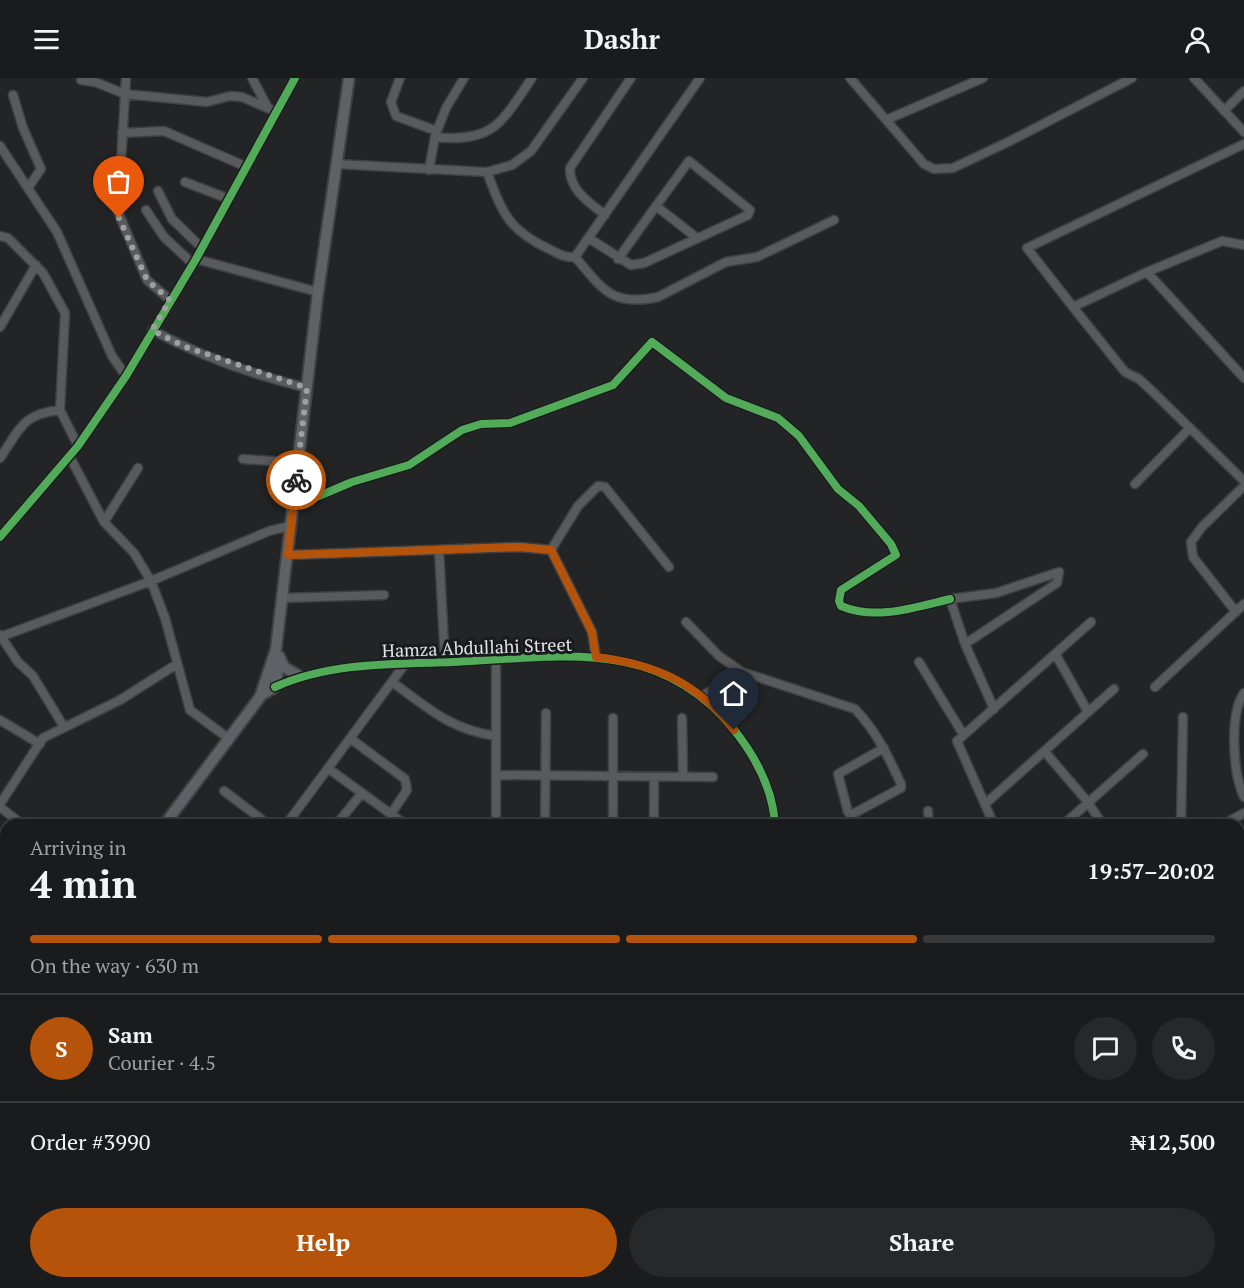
<!DOCTYPE html>
<meta charset="utf-8">
<style>
:root{--surface:#1a1b1c;--page:#272829;--text:#f1f3f6;--muted:#9fa1a3;--line:#38393b;--accent:#b45309}
body{margin:0;font-family:"PT Serif",serif;background:var(--page);color:var(--text);height:100vh;display:flex;flex-direction:column;font-size:22px;white-space:nowrap}
*{box-sizing:border-box;margin:0}
p{font-size:20px;color:var(--muted)}
.icon{flex:none;width:33px;height:33px;fill:none;stroke:currentColor;stroke-width:2;stroke-linecap:round;stroke-linejoin:round}
.map{position:relative;flex:1;overflow:hidden}
.details{position:absolute;left:0px;top:741px;width:1245px;height:470px;display:flex;flex-direction:column;background:var(--surface);border-radius:18px 18px 0 0;box-shadow:0 6px 24px #0002,0 0 0 2px var(--line)}
.details>*{flex:none}
.pin{position:absolute;display:grid;place-items:center;width:51px;height:51px;color:#fff;margin:-62px -26px;border-radius:50% 50% 50% 0;rotate:-45deg;box-shadow:0 0 6px #0007}
.pin .icon{rotate:45deg}
.courier{position:absolute;display:grid;place-items:center;width:60px;height:60px;margin:-30px;border:4px solid #b45309;border-radius:50%;background:#fff;color:#222;box-shadow:0 2px 8px #0007}
.head em{font-style:normal;font-weight:600}
.head div{display:flex;flex-direction:column-reverse}
.head{display:flex;align-items:center;justify-content:space-between;height:102px;padding:0 30px}
h1{font-size:39px;font-weight:600;line-height:45px}
.bar{display:grid;grid-template-columns:repeat(4,1fr);gap:9px 6px;align-content:center;height:72px;padding:0 30px}
.bar i{height:8px;border-radius:4px;background:var(--line)}
.bar .selected{background:var(--accent)}
.bar p{grid-column:span 4}
.line{display:flex;align-items:center;gap:15px;padding:0 30px;border-top:2px solid var(--line)}
.line div{flex:1}
.round{display:grid;place-items:center;flex:none;width:63px;height:63px;border-radius:32px;background:var(--page)}
.button{display:flex;gap:12px;margin-top:auto;padding:12px 30px}
.button a{flex:1;height:69px;border-radius:36px;background:var(--accent);color:#fff;font-size:24px;font-weight:600;line-height:69px;text-align:center}
.button a+a{background:var(--page);color:var(--text)}
header{display:flex;justify-content:space-between;align-items:center;height:78px;padding:0 30px;background:var(--surface);font-size:27px;font-weight:600}
.map>svg:first-child{display:block}
.lines{fill:none;stroke-linecap:round;stroke-linejoin:round}
.minor-casing{stroke:#3e4041;stroke-width:11}
.major-casing{stroke:#3e4041;stroke-width:14}
.minor{stroke:#585a5b;stroke-width:8}
.major{stroke:#5e6266;stroke-width:10}
.cycleway-casing{stroke:#181a1d;stroke-width:11}
.cycleway{stroke:#51ab58;stroke-width:8}
.done{stroke:#9ea0a1;stroke-width:6;stroke-dasharray:0 10.8}
.route{stroke:#b45309;stroke-width:8}
.labels{text-anchor:middle;dominant-baseline:central;stroke-width:6;stroke-linejoin:round;paint-order:stroke}
.street-label{font-size:18px;fill:#e0e2e4;stroke:#181a1d}
</style>
<header><svg class="icon" aria-label="menu" viewBox="0 0 24 24"><path d="M4 6h16M4 12h16M4 18h16"/></svg>Dashr<svg class="icon" aria-label="person" viewBox="0 0 24 24"><circle cx="12" cy="8" r="4"/><path d="M4 21q1-7 8-7t8 7"/></svg></header>
<div class="map">
<svg width="1244" height="1210" viewBox="0 0 1244 1210">
<rect width="100%" height="100%" fill="#222425"/>
<g class="lines">
<defs>
<path id="minor" d="M126,0l-8,134 29,68 23,20
M252,0l15,28
M400,0l-9,24 5,14 41,15
M850,0l74,86 10,5 19,-1 57,-27 122,-63
M1194,0l50,54
M81,2l14,2 30,12 82,8 23,-6 12,1 35,15
M13,17l10,33 18,41 -13,19
M1224,33l20,-20
M886,42l97,-42
M122,55l42,-2 83,36
M435,58l11,-28 18,-30
M0,68l57,86 55,124 14,20
M336,86l151,8 25,-7 19,-14 52,-73
M429,92l6,-33c59,6 66,-14 97,-59
M487,94c15,40 21,58 62,77 8,4 16,9 26,8l125,-179
M185,104l44,17
M158,113l14,28 30,29
M146,132l18,27 29,27
M605,137c-15,-12 -36,-25 -35,-47l61,-90
M0,158l8,2 35,35 22,40 -5,97 18,36
M590,161l41,26 13,-2 104,-48 2,-5 -61,-49 -33,45
M575,179c28,32 36,50 83,40l68,-35 31,-5 77,-37
M196,181l122,33
M618,181l38,-53 41,32
M1147,194l75,-31 22,4
M1073,229l-46,-59 217,-104
M0,249l36,-62
M152,252c48,26 102,45 155,58
M1244,300l-97,-106 -74,35 52,65 14,7 12,11 93,91
M70,379l34,65 30,31 17,28 14,37 25,92 38,28
M0,380c20,-29 22,-44 60,-48
M243,381l55,4
M1135,406l55,-56
M293,429l59,-25 57,-17 53,-35 19,-6 29,-1 103,-38 39,-43 74,56 52,20 21,18 39,53 21,17 32,38 5,11 -55,35 -2,11 2,5c35,15 75,1 109,-7
M104,444l34,-54
M0,459l78,-91 48,-70 70,-117 99,-181
M439,472l6,112
M551,472l27,-44 20,-20 7,1 64,80
M551,472l41,82 4,25
M288,477l231,-8 32,3
M283,520l101,-3
M1236,534l-43,-55 -2,-15 11,-15 42,-41
M686,544l33,34 23,16 113,37c22,23 33,47 46,75v4l-50,27 -3,-3 -10,-38 46,-26
M0,557l18,27 15,14 31,51
M0,559l151,-56 118,-50 21,-5
M965,566l92,-61 2,-11 -63,21 -46,6 15,45 29,65
M1056,577l32,57
M919,584l44,72
M392,604c36,26 59,48 104,54
M275,609c56,-25 119,-23 179,-25 107,-5 206,-26 281,69 22,28 38,58 40,94
M1155,609l89,-83
M1244,615c-15,21 -11,81 0,104
M702,618l40,-24
M682,640l1,59
M0,642l40,24
M351,661l54,40 2,11 -16,24
M1045,674l42,49 16,24
M329,691l77,56
M496,697l217,2
M654,699v48
M224,713l45,34
M0,726l43,-66 77,-38 57,-36
M985,726l129,-115
M0,729l23,18
M928,733l1,14
M286,747l119,-161
M336,747l26,-32
M496,747v-165
M545,747l1,-112
M613,747v-107
M994,747l-37,-84 134,-119
M1063,747l80,-71
M1181,747l2,-108
M1222,747l22,-12
M1239,760l5,6
M0,819l6,5
M0,868l6,-9
M0,942l6,3
M1239,969l5,6
M0,992l6,4
M1239,1027l5,-3
M0,1113l6,5
M0,1149l6,-9
M1239,1153l5,-9
M1239,1166l5,4
M345,1204l8,6
M472,1204l8,6
M836,1204l6,6
M894,1204l3,6
M1047,1204l2,6
M1087,1204l1,6
M136,1210v-6
M405,1210l5,-6
M668,1210l1,-6
M959,1210l16,-6"/>
<path id="major" d="M279,578l5,11 15,9
M260,618l15,-9 5,-27
M164,747l96,-128 16,-48 42,-357 31,-214
M1239,944l5,-5
M0,971l6,-8
M618,1210l6,-6"/>
</defs>
<use href="#minor" class="minor-casing"/>
<use href="#major" class="major-casing"/>
<use href="#minor" class="minor"/>
<use href="#major" class="major"/>
<defs>
<path id="cycleway" d="M293,429l59,-25 57,-17 53,-35 19,-6 29,-1 103,-38 39,-43 74,56 52,20 21,18 39,53 21,17 32,38 5,11 -55,35 -2,11 2,5c35,15 75,1 109,-7
M0,459l78,-91 48,-70 70,-117 99,-181
M275,609c56,-25 119,-23 179,-25 107,-5 206,-26 281,69 22,28 38,58 40,94"/>
</defs>
<use href="#cycleway" class="cycleway-casing"/>
<use href="#cycleway" class="cycleway"/>
</g>
<g class="lines">
<path class="done" d="M119,140l28,62 23,20 -18,30 31,16 124,42 -11,92"/>
<path class="route" d="M296,402l-8,75 231,-8 32,3 41,82 4,25c58,7 101,25 138,73"/>
</g>
<g class="labels">
<g class="street-label">
<text transform="translate(477 569) rotate(-2)">Hamza Abdullahi Street</text>
</g>
</g>
</svg>
<div class="pin" style="left:119px;top:140px;background:#ea580c"><svg class="icon" aria-label="bag" viewBox="0 0 24 24"><path d="M5 8h14l-1 12H6zM9 8a3 3 0 0 1 6 0"/></svg></div>
<div class="pin" style="left:734px;top:652px;background:#1f2937"><svg class="icon" aria-label="home" viewBox="0 0 24 24"><path d="M3 11l9-7 9 7M6 9v11h12V9"/></svg></div>
<div class="courier" style="left:296px;top:402px"><svg class="icon" aria-label="bike" viewBox="0 0 24 24"><circle cx="6" cy="16" r="4"/><circle cx="18" cy="16" r="4"/><path d="M6 16l4-8h5l3 8M10 8l3 8H6M13 5h3"/></svg></div>
<section class="details">
<div class="head"><div><h1>4 min</h1><p>Arriving in</p></div><em>19:57–20:02</em></div>
<div class="bar"><i class="selected"></i><i class="selected"></i><i class="selected"></i><i></i><p>On the way · 630 m</p></div>
<div class="line" style="height:108px"><b class="round" style="background:var(--accent);color:#fff">S</b><div><b>Sam</b><p>Courier · 4.5</p></div><a class="round"><svg class="icon" aria-label="chat" viewBox="0 0 24 24"><path d="M4 5h16v11H9l-5 4z"/></svg></a><a class="round"><svg class="icon" aria-label="phone" viewBox="0 0 24 24"><path d="M5 4h4l2 5-3 2q2 4 5 5l2-3 5 2v4C11 20 4 13 5 4z"/></svg></a></div>
<div class="line" style="height:78px"><div>Order #3990</div><b>₦12,500</b></div>
<div class="button"><a>Help</a><a>Share</a></div>
</section>
</div>
